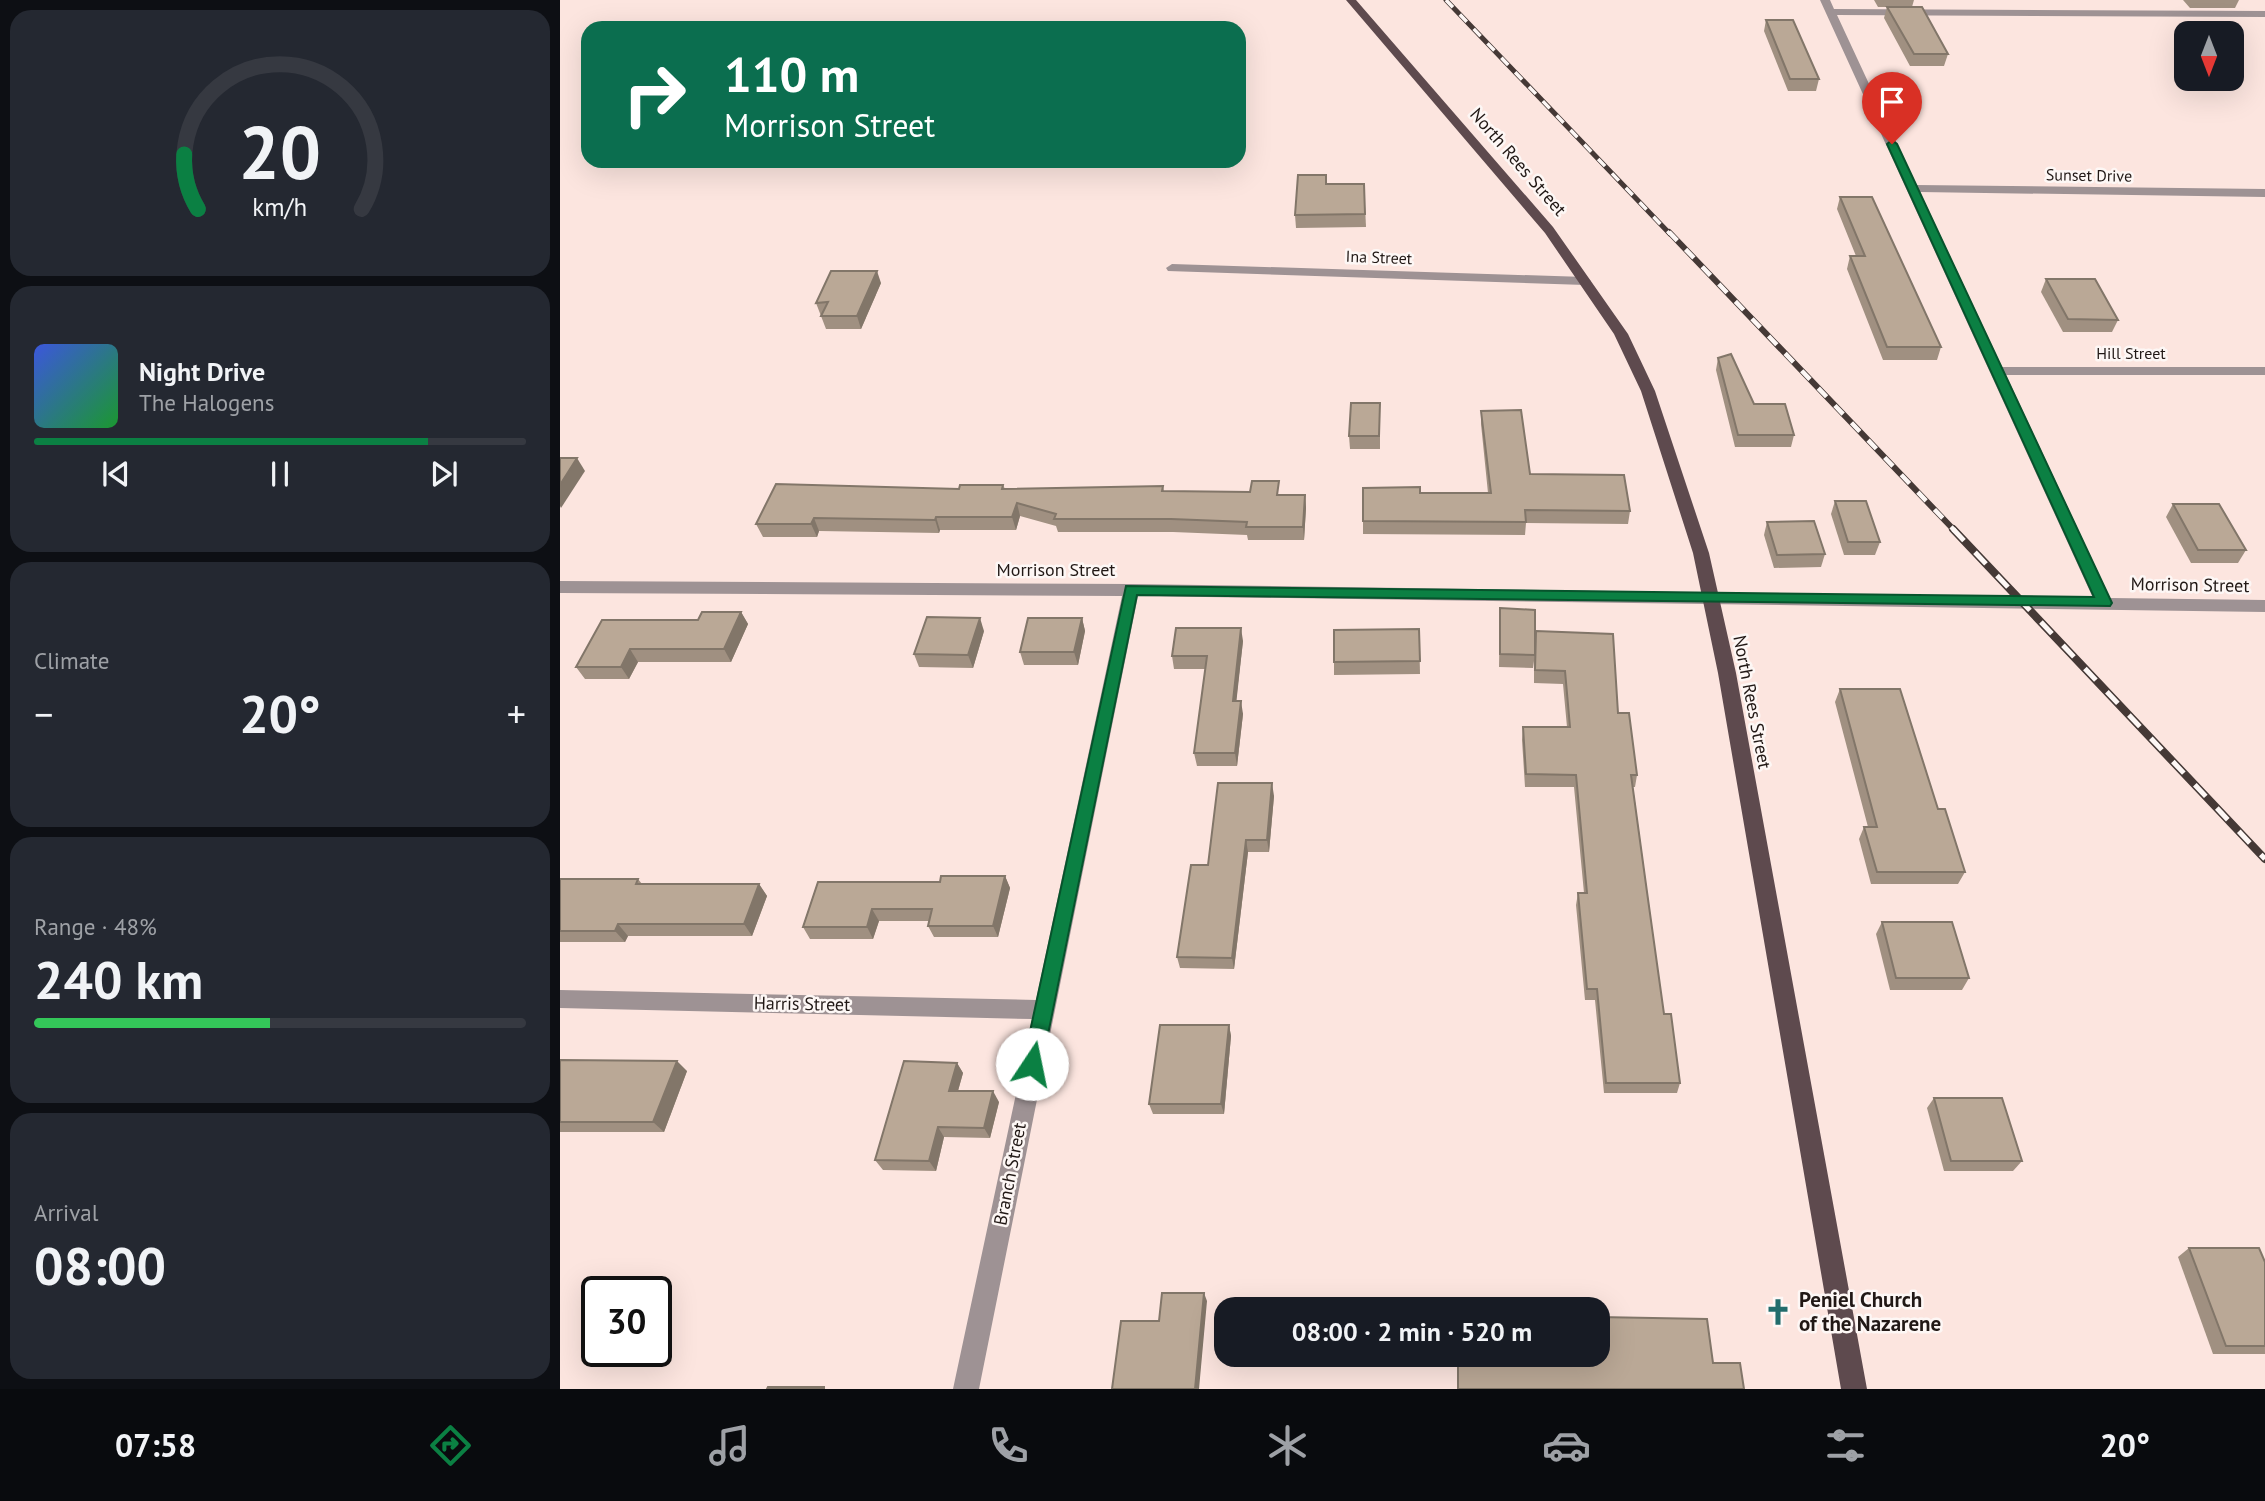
<!DOCTYPE html>
<html lang="en">
<head>
<meta charset="utf-8">
<style>
	:root { --surface:#171b24; --page:#242831; --text:#f1f3f6; --muted:#9ea1a6; --line:#363941; --accent:#0b8043 }
	body { margin:0; font-family:"PT Sans",sans-serif; background:var(--page); color:var(--text); height:100vh; display:flex; flex-direction:column; font-size:26px; white-space:nowrap }
	* { box-sizing:border-box; margin:0 }
	p { font-size:23px; color:var(--muted) }
	.icon { flex:none; width:38px; height:38px; fill:none; stroke:currentColor; stroke-width:2; stroke-linecap:round; stroke-linejoin:round }
	.map { position:relative; flex:1; overflow:hidden }
	.side { display:flex; flex-direction:column; gap:10px; padding:10px; background:#0d0f14; width:560px }
	.side>* { flex:none }
	.top-card { position:absolute; left:21px; top:21px; width:665px; height:147px; border-radius:21px; box-shadow:0 7px 28px #0002; background:#0b6e4f; color:#fff; overflow:hidden }
	.needle { width:46px; rotate:180deg }
	.controls { position:absolute; left:1614px; top:21px; display:grid; gap:14px }
	.controls a { display:grid; place-items:center; width:70px; height:70px; border-radius:14px; background:var(--surface); box-shadow:0 7px 28px #0002; font-size:35px }
	.speed { position:absolute; left:21px; top:1276px; display:flex; gap:14px; font-size:35px; font-weight:700; text-align:center }
	.speed>* { display:grid; place-content:center; width:91px; height:91px; border-radius:50%; background:var(--surface); box-shadow:0 7px 28px #0002; line-height:1 }
	.speed .limit { border:4px solid #111; border-radius:10px; background:#fff; color:#111 }
	.pin { position:absolute; display:grid; place-items:center; width:60px; height:60px; color:#fff; margin:-72px -30px; border-radius:50% 50% 50% 0; rotate:-45deg; box-shadow:0 0 7px #0007 }
	.pin .icon { rotate:45deg }
	.me { position:absolute; width:77px; margin:-38px; rotate:11deg; stroke-linejoin:round; filter:drop-shadow(0 0 5px #0008) }
	.turn { display:flex; align-items:center; gap:24px; height:147px; padding:0 28px; font-size:32px }
	.turn .icon { width:91px; height:91px; stroke-width:2.5 }
	.turn b { display:block; font-size:49px; line-height:60px }
	.big { font-size:52px; font-weight:600; line-height:1.1 }
	.side .tile { flex:1; display:flex; flex-direction:column; justify-content:center; gap:10px; min-width:0; padding:0 24px; border-radius:21px; background:var(--page) }
	.side .dial { align-items:center; gap:0 }
	.dial svg { height:182px; overflow:visible; fill:none; stroke:var(--line); stroke-width:7; stroke-linecap:round; text-anchor:middle }
	.dial text { fill:var(--text); stroke:none }
	.song { display:flex; align-items:center; gap:21px }
	.cover { width:84px; height:84px; border-radius:10px; background:linear-gradient(135deg,hsl(230 70% 55%),hsl(130 70% 35%)) }
	.played { height:7px; border-radius:4px; background:linear-gradient(90deg,var(--accent) 80%,var(--line) 80%) }
	.keys { display:flex; justify-content:space-around; direction:ltr }
	.heat { display:flex; justify-content:space-between; align-items:center; font-size:38px; direction:ltr }
	.charge { height:10px; border-radius:5px; background:linear-gradient(90deg,#34c759 48%,var(--line) 0) }
	.trip { position:absolute; left:654px; top:1297px; width:396px; height:70px; border-radius:21px; background:var(--surface); box-shadow:0 7px 28px #0002; font-weight:600; line-height:70px; text-align:center }
	.tab-bar { display:flex; height:112px; justify-content:space-around; align-items:center; background:#090b0e; color:var(--muted) }
	.tab-bar .icon { width:49px; height:49px }
	.tab-bar .selected { color:var(--accent) }
	.tab-bar b { font-size:32px; color:var(--text) }
	main { display:flex; flex:1; min-height:0 }
	.map>svg:first-child { display:block }
	.lines { fill:none; stroke-linecap:round; stroke-linejoin:round }
	.minor { fill:#9e9294; fill-rule:evenodd }
	.primary { fill:#5e4a4e; fill-rule:evenodd }
	.rail-far2-casing { stroke:#453936; stroke-width:5 }
	.rail-far1-casing { stroke:#453936; stroke-width:6 }
	.rail-casing { stroke:#453936; stroke-width:8 }
	.rail-far2 { stroke:#fdf7f5; stroke-width:3.5; stroke-dasharray:10; stroke-linecap:butt }
	.rail-far1 { stroke:#fdf7f5; stroke-width:4.5; stroke-dasharray:12; stroke-linecap:butt }
	.rail { stroke:#fdf7f5; stroke-width:5; stroke-dasharray:16; stroke-linecap:butt }
	.wall { fill:#a09081 }
	.shaded-wall { fill:#827669 }
	.building { fill:#baa896; stroke:#827669; stroke-width:2 }
	.route { fill:#0b8043; stroke:#07532c; stroke-width:2 }
	.labels { text-anchor:middle; stroke-width:5; stroke-linejoin:round; paint-order:stroke }
	.far-street-label { font-size:16px; fill:#211815; stroke:#fdf7f5 }
	.street-label { font-size:18px; fill:#211815; stroke:#fdf7f5 }
	.near-poi-label { font-size:21px; font-weight:bold; fill:#211815; stroke:#fdf7f5; text-anchor:start }
</style>
</head>
<body>
<main>
<section class="side">
<div class="tile dial"><svg viewBox="0 0 100 80">
<path d="M14 69A42 42 0 1 1 86 69"/>
<path d="M14 69A42 42 0 0 1 8 45" stroke="#0b8043"/>
<text x="50" y="56" font-size="32" font-weight="700">20</text>
<text x="50" y="72" font-size="11">km/h</text>
</svg></div>
<div class="tile">
<div class="song"><i class="cover"></i><div><b>Night Drive</b><p>The Halogens</p></div></div>
<div class="played"></div>
<div class="keys"><svg class="icon" aria-label="previous" viewBox="0 0 24 24"><path d="M18 5L8 12l10 7zM5 5v14"/></svg><svg class="icon" aria-label="pause" viewBox="0 0 24 24"><path d="M8 5v14M16 5v14"/></svg><svg class="icon" aria-label="next" viewBox="0 0 24 24"><path d="M6 5l10 7-10 7zM19 5v14"/></svg></div>
</div>
<div class="tile"><p>Climate</p>
<div class="heat"><a>−</a><b class="big">20°</b><a>+</a></div>
</div>
<div class="tile"><p>Range · 48%</p><b class="big">240 km</b><div class="charge"></div></div>
<div class="tile"><p>Arrival</p><b class="big">08:00</b></div>
</section>
<div class="map">
<svg width="1705" height="1389" viewBox="0 0 1705 1389">
	<rect width="100%" height="100%" fill="#fce5df"/>
	<g class="lines">
		<!-- minor -->
		<g class="minor">
			<path d="M1260,0H1270L1274,9L1705,11V17L1277,15L1356,185L1705,189V197L1360,192L1442,367H1705V375H1446L1550,598L1705,600V612L578,596L419,1389H393L472,1019L0,1008V990L476,1000L562,596L0,593V581L571,584L1533,598Z"/>
			<path d="M612,264L1025,277L1031,281L1025,285L608,271L606,268Z"/>
		</g>
		<!-- primary -->
		<path class="primary" d="M786,0H796L993,227L1068,334L1095,391L1149,553L1176,673L1307,1389H1281L1158,673L1133,553L1081,391L1054,334L985,233Z"/>
		<defs>
			<path id="rail-far2" d="M886,0L1110,234"/>
			<path id="rail-far1" d="M1109,232L1395,531"/>
			<path id="rail" d="M1393,529L1705,859"/>
		</defs>
		<!-- rail-far2 casing -->
		<use href="#rail-far2" class="rail-far2-casing"/>
		<!-- rail-far1 casing -->
		<use href="#rail-far1" class="rail-far1-casing"/>
		<!-- rail casing -->
		<use href="#rail" class="rail-casing"/>
		<!-- rail-far2 -->
		<use href="#rail-far2" class="rail-far2"/>
		<!-- rail-far1 -->
		<use href="#rail-far1" class="rail-far1"/>
		<!-- rail -->
		<use href="#rail" class="rail"/>
	</g>
	<!-- wall -->
	<g class="wall">
		<path d="M1314,0H1354L1352,7L1388,54L1384,66H1350L1324,18L1327,7H1318Z"/>
		<path d="M1623,0H1679L1675,8H1630Z"/>
		<path d="M1206,20L1259,79L1256,91H1228L1204,31Z"/>
		<path d="M767,184H804L806,227L736,228L735,215Z"/>
		<path d="M1280,197L1381,347L1377,360H1323L1287,269L1290,256H1296L1277,209Z"/>
		<path d="M1486,279L1558,320L1552,332H1503L1481,292Z"/>
		<path d="M321,283L301,329H266L256,303Z"/>
		<path d="M1158,358L1194,404L1234,435L1231,447H1175L1156,370Z"/>
		<path d="M921,411L970,474L1070,511L1068,524L966,523L965,535L803,534V521L860,493H928L921,424Z"/>
		<path d="M820,415V449H790L789,436Z"/>
		<path d="M443,485L445,489L603,486L604,491L745,495L746,508L744,540H688L687,535L613,532H498L496,526L460,516L456,530H380L379,533L259,531L257,537H203L196,524L399,489Z"/>
		<path d="M1275,501L1320,542L1315,555H1284L1271,514Z"/>
		<path d="M1613,504L1686,550L1678,563H1631L1606,517Z"/>
		<path d="M1207,522L1265,554L1261,567L1214,568L1204,535Z"/>
		<path d="M940,608L975,641L1058,713L1077,775L1075,787H1073L1104,1014L1120,1083L1117,1093H1044L1035,1000H1025L1016,905L1018,893H1024L1014,787H965L962,740L963,727H1007L1003,684L974,683V661L973,668L939,667Z"/>
		<path d="M181,612L188,624L171,662H78L69,679H25L16,667L138,620Z"/>
		<path d="M522,618L525,631L518,665H464L460,652Z"/>
		<path d="M859,629L860,674L774,675V662Z"/>
		<path d="M424,631L413,668L359,667L354,654Z"/>
		<path d="M683,641L676,701L683,714L677,766H637L634,753L646,669H614L612,656Z"/>
		<path d="M1280,689L1378,809L1405,872L1398,884H1311L1299,839L1304,827H1308L1275,702Z"/>
		<path d="M714,796L709,852H688L674,969L620,968L617,957L648,865Z"/>
		<path d="M445,876L450,888L438,937H374L368,926L369,921H319L313,939H250L243,927L380,882Z"/>
		<path d="M0,879H78L82,884H199L207,896L192,936H68L65,942H0Z"/>
		<path d="M1322,922L1409,978L1402,990H1330L1316,934Z"/>
		<path d="M669,1025L671,1036L664,1114H593L589,1104Z"/>
		<path d="M0,1060L127,1071L104,1132H0Z"/>
		<path d="M397,1063L403,1073L398,1091L439,1102L430,1138L384,1137L376,1171L323,1170L315,1160Z"/>
		<path d="M1374,1098L1462,1161L1453,1171H1384L1367,1108Z"/>
		<path d="M1629,1248L1705,1262V1354H1653L1618,1257Z"/>
		<path d="M897,1354H1038L1153,1363L1184,1389H897Z"/>
	</g>
	<!-- shaded-wall -->
	<g class="shaded-wall">
		<path d="M317,271L321,283L301,329L297,316Z"/>
		<path d="M17,458L25,471L1,508L0,506V485Z"/>
		<path d="M745,495L746,508L744,540L743,527Z"/>
		<path d="M457,503L460,516L456,530L452,517Z"/>
		<path d="M376,517L380,530L379,533L375,520Z"/>
		<path d="M254,518L259,531L257,537L251,524Z"/>
		<path d="M181,612L188,624L171,662L164,649Z"/>
		<path d="M420,618L424,631L413,668L408,655Z"/>
		<path d="M522,618L525,631L518,665L514,652Z"/>
		<path d="M681,628L683,641L675,714L673,701Z"/>
		<path d="M70,649L78,662L69,679L61,667Z"/>
		<path d="M681,701L683,714L677,766L675,753Z"/>
		<path d="M712,783L714,796L709,852L707,840Z"/>
		<path d="M686,840L688,852L674,969L672,958Z"/>
		<path d="M445,876L450,888L438,937L433,926Z"/>
		<path d="M199,884L207,896L192,936L184,924Z"/>
		<path d="M312,909L319,921L313,939L307,927Z"/>
		<path d="M58,924L68,936L65,942L55,931Z"/>
		<path d="M669,1025L671,1036L664,1114L661,1104Z"/>
		<path d="M117,1061L127,1071L104,1132L93,1122Z"/>
		<path d="M397,1063L403,1073L395,1101L389,1091Z"/>
		<path d="M433,1091L439,1102L430,1138L424,1128Z"/>
		<path d="M378,1127L384,1137L376,1171L369,1161Z"/>
		<path d="M644,1293L647,1301L639,1389H635Z"/>
	</g>
	<!-- building -->
	<g class="building">
		<path d="M1327,7H1362L1388,54H1354Z"/>
		<path d="M1206,20H1233L1259,79H1230Z"/>
		<path d="M738,175H766V184H804L805,214L735,215Z"/>
		<path d="M1280,197H1312L1381,347H1327L1290,256H1305Z"/>
		<path d="M271,271H317L297,316H261L268,302L256,303Z"/>
		<path d="M1486,279H1535L1558,320L1508,319Z"/>
		<path d="M1171,354L1194,404H1225L1234,435H1178L1158,358Z"/>
		<path d="M791,403H820L819,436H789Z"/>
		<path d="M961,410L970,474L1064,475L1070,511L965,510L966,522L803,521V488L860,487V493H931L921,411Z"/>
		<path d="M0,458H17L0,485Z"/>
		<path d="M692,481H719L717,495H745L743,527H686L687,522L611,519H494L496,514L457,503L452,517H376L375,520L254,518L251,524H196L216,484L399,489L400,485H443L442,489L603,486L602,491L690,492Z"/>
		<path d="M1275,501H1306L1320,542H1288Z"/>
		<path d="M1613,504H1659L1686,550H1638Z"/>
		<path d="M1254,521L1265,554L1217,555L1207,522Z"/>
		<path d="M940,608L975,610V655L940,654Z"/>
		<path d="M142,612H181L164,649H70L61,667H16L42,620H138Z"/>
		<path d="M367,617L420,618L408,655L354,654Z"/>
		<path d="M468,618H522L514,652H460Z"/>
		<path d="M616,628H681L673,701H681L675,753H634L647,656H612Z"/>
		<path d="M859,629L860,661L774,662V630Z"/>
		<path d="M976,631L1053,634L1058,713H1069L1077,775H1071L1087,892L1104,1014H1111L1120,1083H1046L1037,989H1027L1018,893H1027L1016,775L966,774L963,727H1010L1005,671L975,670Z"/>
		<path d="M1280,689H1340L1378,809H1385L1405,872H1317L1304,827H1317Z"/>
		<path d="M658,783H712L707,840H686L672,958L617,957L631,865H648Z"/>
		<path d="M381,876H445L433,926H368L372,909H312L307,927H243L258,882H380Z"/>
		<path d="M0,879H78L76,884H199L184,924H58L55,931H0Z"/>
		<path d="M1322,922H1392L1409,978H1336Z"/>
		<path d="M600,1025H669L661,1104H589Z"/>
		<path d="M0,1060L117,1061L93,1122H0Z"/>
		<path d="M344,1061L397,1063L389,1091H433L424,1128L378,1127L369,1161L315,1160Z"/>
		<path d="M1374,1098H1442L1462,1161H1391Z"/>
		<path d="M1629,1248H1699L1705,1262V1346H1666Z"/>
		<path d="M602,1293H644L635,1389H552L561,1321H599Z"/>
		<path d="M1038,1317L1147,1319L1153,1363H1180L1184,1389H898V1354H1038Z"/>
		<path d="M208,1387H264V1389H207Z"/>
	</g>
	<!-- route -->
	<path class="route" d="M1332,140L1337,144L1552,603L1550,606L577,595L482,1064L479,1071L472,1073L466,1071L463,1064L566,586L1534,597L1327,144Z"/>
	<!-- icons -->
	<defs>
		<symbol id="church-bare" viewBox="-9 -9 18 18"><path d="M-1.2-6h2.4v3.5h3.3v2.4h-3.3V6h-2.4V-.1h-3.3v-2.4h3.3Z" fill="#216c6c" stroke="#fdf7f5" stroke-width="2.5" paint-order="stroke"/></symbol>
	</defs>
	<g fill-rule="evenodd">
		<use href="#church-bare" x="1199" y="1293" width="38" height="38"/>
	</g>
	<g class="labels">
		<!-- far-street labels -->
		<g class="far-street-label">
			<text transform="translate(1529 175) rotate(1)" y="6">Sunset Drive</text>
			<text transform="translate(819 257) rotate(2)" y="6">Ina Street</text>
			<text x="1571" y="359">Hill Street</text>
		</g>
		<!-- street labels -->
		<g class="street-label">
			<text transform="translate(958 162) rotate(49)" y="6">North Rees Street</text>
			<text x="496" y="576">Morrison Street</text>
			<text transform="translate(1630 585) rotate(1)" y="6">Morrison Street</text>
			<text transform="translate(1192 702) rotate(79)" y="6">North Rees Street</text>
			<text transform="translate(242 1004) rotate(1)" y="6">Harris Street</text>
			<text transform="translate(450 1174) rotate(-79)" y="6">Branch Street</text>
		</g>
		<!-- near-poi labels -->
		<g class="near-poi-label">
			<text x="1239" y="1307">Peniel Church<tspan x="1239" dy="24">of the Nazarene</tspan></text>
		</g>
	</g>
</svg>
<div class="controls">
<a><svg class="needle" viewBox="-14 -14 28 28"><path d="M0-13l5 13h-10z" fill="#e53935"/><path d="M0 13l5-13h-10z" fill="#9ea1a6"/></svg></a>
</div>
<div class="speed"><div class="limit">30</div></div>
<div class="pin" style="left:1332px;top:144px;background:#d93025"><svg class="icon" aria-label="arrive" viewBox="0 0 24 24"><path d="M6 21V4h12l-3 4 3 4H6"/></svg></div>
<svg class="me" style="left:472px;top:1064px" viewBox="-20 -20 40 40"><circle r="19" fill="#fff"/><path d="M0-13L10 11 0 6-10 11z" fill="#0b8043"/></svg>
<div class="trip">08:00 · 2 min · 520 m</div>
<div class="top-card">
<div class="turn"><svg class="icon" aria-label="right" viewBox="0 0 24 24"><path d="M7 20v-9h11M14 6l5 5-5 5"/></svg><div><b>110 m</b>Morrison Street</div></div>
</div>
</div>
</main>
<nav class="tab-bar">
<b>07:58</b>
<svg class="icon selected" aria-label="directions" viewBox="0 0 24 24"><path d="M12 3l9 9-9 9-9-9zM9 14v-3h6M13 9l2 2-2 2"/></svg>
<svg class="icon" aria-label="music" viewBox="0 0 24 24"><path d="M9 18V5l10-2v13"/><circle cx="6" cy="18" r="3"/><circle cx="16" cy="16" r="3"/></svg>
<svg class="icon" aria-label="phone" viewBox="0 0 24 24"><path d="M5 4h4l2 5-3 2q2 4 5 5l2-3 5 2v4C11 20 4 13 5 4z"/></svg>
<svg class="icon" aria-label="climate" viewBox="0 0 24 24"><path d="M12 3v18M4 7l16 10M4 17L20 7"/></svg>
<svg class="icon" aria-label="car" viewBox="0 0 24 24"><path d="M5 17H2v-5l4-1 3-4h7l3 4 3 1v5h-3M9 17h6M6 11h13"/><circle cx="7" cy="17" r="2"/><circle cx="17" cy="17" r="2"/></svg>
<svg class="icon" aria-label="filters" viewBox="0 0 24 24"><path d="M4 7h16M4 17h16"/><circle cx="9" cy="7" r="2"/><circle cx="15" cy="17" r="2"/></svg>
<b>20°</b>
</nav>
</body>
</html>
